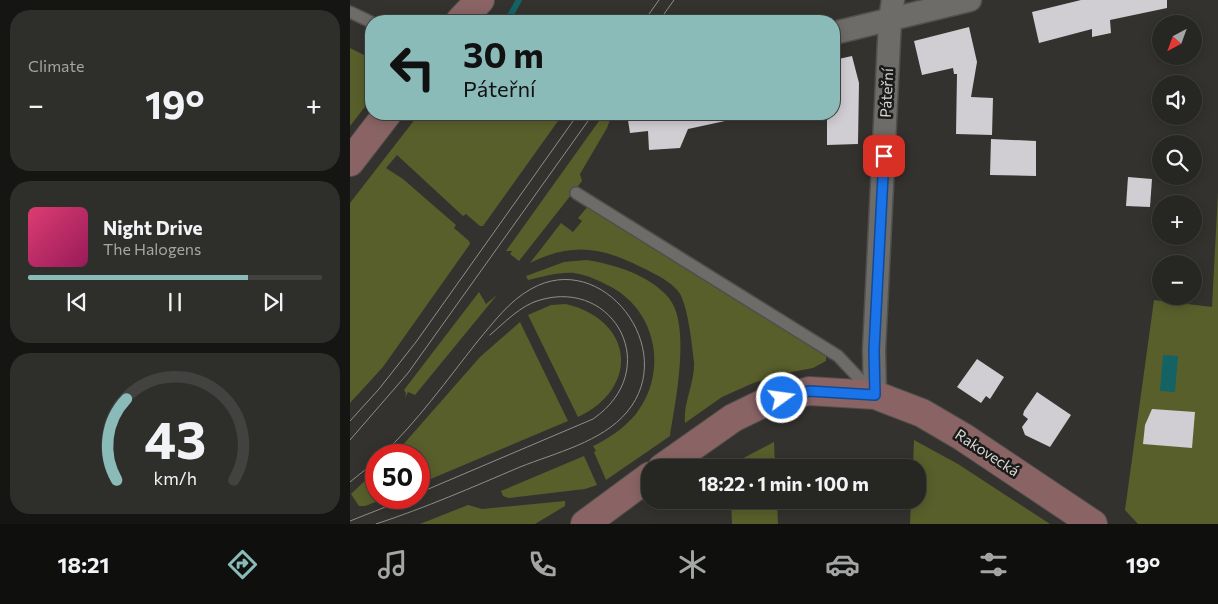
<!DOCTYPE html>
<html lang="en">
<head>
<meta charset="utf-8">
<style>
	:root { --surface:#262622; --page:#2e2e2a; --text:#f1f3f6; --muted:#a4a5a5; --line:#424340; --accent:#8bbbb9 }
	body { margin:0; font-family:Commissioner,sans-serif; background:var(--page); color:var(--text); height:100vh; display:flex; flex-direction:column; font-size:19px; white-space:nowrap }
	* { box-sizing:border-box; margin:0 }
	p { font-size:16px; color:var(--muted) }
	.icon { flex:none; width:28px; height:28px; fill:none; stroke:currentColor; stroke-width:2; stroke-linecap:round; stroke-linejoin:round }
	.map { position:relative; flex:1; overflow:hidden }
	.side { display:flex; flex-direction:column; gap:10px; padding:10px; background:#151513; width:350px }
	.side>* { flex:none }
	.top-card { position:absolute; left:15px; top:15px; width:475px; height:105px; border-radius:20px; box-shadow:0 2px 12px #0003,0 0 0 1px var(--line); background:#8bbbb9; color:#111; overflow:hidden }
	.needle { width:32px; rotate:221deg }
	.fabs { position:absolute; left:802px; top:15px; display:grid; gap:10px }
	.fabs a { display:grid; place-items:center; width:50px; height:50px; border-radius:50%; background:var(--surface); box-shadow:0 2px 12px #0003,0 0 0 1px var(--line); font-size:25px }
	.speed { position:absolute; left:15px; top:444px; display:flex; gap:10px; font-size:25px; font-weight:700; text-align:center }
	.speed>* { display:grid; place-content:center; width:65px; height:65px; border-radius:50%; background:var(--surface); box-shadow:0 2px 12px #0003,0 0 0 1px var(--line); line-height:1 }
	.speed .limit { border:8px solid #d22; background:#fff; color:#111 }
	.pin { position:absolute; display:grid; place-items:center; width:42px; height:42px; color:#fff; margin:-21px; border-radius:10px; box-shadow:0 2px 8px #0006 }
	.me { position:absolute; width:55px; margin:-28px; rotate:76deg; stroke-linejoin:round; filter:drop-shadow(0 0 4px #0008) }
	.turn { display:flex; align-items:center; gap:18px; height:105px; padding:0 15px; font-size:22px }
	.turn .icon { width:65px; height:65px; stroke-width:2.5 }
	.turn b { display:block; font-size:35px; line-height:42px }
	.big { font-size:38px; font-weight:700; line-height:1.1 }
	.side .tile { flex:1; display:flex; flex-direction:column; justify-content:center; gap:8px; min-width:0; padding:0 18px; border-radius:20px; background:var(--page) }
	.side .dial { align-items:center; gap:0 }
	.dial svg { height:130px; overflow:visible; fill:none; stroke:var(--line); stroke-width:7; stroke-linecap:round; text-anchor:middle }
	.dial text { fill:var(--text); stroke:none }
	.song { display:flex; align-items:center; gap:15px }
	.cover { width:60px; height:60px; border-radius:8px; background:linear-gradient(135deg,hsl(340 70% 55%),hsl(330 70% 35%)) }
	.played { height:5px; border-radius:2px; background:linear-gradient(90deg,var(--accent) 75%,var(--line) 75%) }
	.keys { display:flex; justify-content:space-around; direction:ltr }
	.heat { display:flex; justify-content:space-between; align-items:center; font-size:28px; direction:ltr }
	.trip { position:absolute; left:291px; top:459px; width:285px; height:50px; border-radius:20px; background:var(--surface); box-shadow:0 2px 12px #0003,0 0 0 1px var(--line); font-weight:700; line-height:50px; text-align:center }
	.dock { display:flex; height:80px; justify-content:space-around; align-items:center; background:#0f0f0e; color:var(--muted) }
	.dock .icon { width:35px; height:35px }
	.dock .on { color:var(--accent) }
	.dock b { font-size:22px; color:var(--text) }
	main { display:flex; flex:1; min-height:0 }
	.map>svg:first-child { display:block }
	.green { fill:#595f2b }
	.water { fill:#146264 }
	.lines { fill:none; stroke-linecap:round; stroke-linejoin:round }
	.stream { stroke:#146264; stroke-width:6 }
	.building { fill:#d0ced2 }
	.service-casing { stroke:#504f4b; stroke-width:14 }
	.minor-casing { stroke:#504f4b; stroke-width:25 }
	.secondary-casing { stroke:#504f4b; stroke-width:30 }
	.service { stroke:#6d6c68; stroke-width:11 }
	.minor { stroke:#6d6c68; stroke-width:22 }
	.secondary { stroke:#8a6464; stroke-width:28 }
	.tram { stroke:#8f8e8b; stroke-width:1 }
	.route-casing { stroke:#114b97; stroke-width:12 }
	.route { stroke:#1a73e8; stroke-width:9 }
	.labels { text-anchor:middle; stroke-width:5; stroke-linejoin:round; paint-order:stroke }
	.street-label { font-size:15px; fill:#d7d6d4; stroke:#1a1a18 }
</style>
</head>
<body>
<main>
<section class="side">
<div class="tile"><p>Climate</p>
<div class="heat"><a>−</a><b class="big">19°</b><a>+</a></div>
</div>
<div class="tile">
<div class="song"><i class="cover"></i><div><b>Night Drive</b><p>The Halogens</p></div></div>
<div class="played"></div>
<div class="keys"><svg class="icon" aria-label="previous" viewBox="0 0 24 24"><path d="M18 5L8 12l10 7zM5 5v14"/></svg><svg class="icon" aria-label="pause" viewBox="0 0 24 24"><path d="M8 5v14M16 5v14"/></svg><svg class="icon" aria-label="next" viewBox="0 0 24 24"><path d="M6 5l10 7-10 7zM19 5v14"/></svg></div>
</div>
<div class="tile dial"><svg viewBox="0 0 100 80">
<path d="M14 69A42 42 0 1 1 86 69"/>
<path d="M14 69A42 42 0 0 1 20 19" stroke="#8bbbb9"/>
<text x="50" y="56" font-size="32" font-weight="700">43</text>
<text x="50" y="72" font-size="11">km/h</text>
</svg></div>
</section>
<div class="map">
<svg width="868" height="524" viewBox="0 0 868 524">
	<rect width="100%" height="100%" fill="#33322e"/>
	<!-- green -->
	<g class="green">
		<path d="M0,48L18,57L21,52V99L0,126Z"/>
		<path d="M69,114H213L133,226H130L116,214L113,216L47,155L36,168L53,179L106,225L104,228L119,241L120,244L33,367L0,403V203Z"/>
		<path d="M254,114H262L257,128L230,174L232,181L169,261L160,254L162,251H156Z"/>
		<path d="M868,192V524H788L775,510L804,300L862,307Z"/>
		<path d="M239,205L466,349L476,356V361L463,368L430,374L401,384L372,397L335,423C333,403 345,382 344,362C342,346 338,303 328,291C320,281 305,274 293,268C252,247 223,242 180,263L211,223L223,232L232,221L228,218Z"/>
		<path d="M236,260C264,264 299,275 318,297C342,324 325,403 320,436L256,480L244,452L246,451L243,446C260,438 274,428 286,414C318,373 307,313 263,288C250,281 238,275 224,273C208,272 193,277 178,280L176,276L214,262Z"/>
		<path d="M129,292L136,304L147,295L65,395L58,392L55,398L56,393L54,390Z"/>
		<path d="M216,304C283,320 291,387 228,417L178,315L201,305Z"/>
		<path d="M170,322L218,421L69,484V455H44L130,357Z"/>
		<path d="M564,440L608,464L700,524H560L561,500H568V468L563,467Z"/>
		<path d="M424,442L425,467H380V465Z"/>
		<path d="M234,456L247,485L235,489L159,498L153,496L151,491Z"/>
		<path d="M26,470V498H36L15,506H9L1,494Z"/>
		<path d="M381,500H427L428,524H382Z"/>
		<path d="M215,501V506L185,524H70L118,505L132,509Z"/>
	</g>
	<!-- water -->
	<path class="water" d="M813,355L828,356L825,392L810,391Z"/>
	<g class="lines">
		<!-- stream -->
		<path class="stream" d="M157,21L169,0"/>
	</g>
	<!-- building -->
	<g class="building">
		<path d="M731,0H817V8L760,20L761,33L742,37V29L689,43L682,12Z"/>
		<path d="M619,27L627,62L621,97L643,98L642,135L606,134L607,74H604L603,68L572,75L564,41Z"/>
		<path d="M502,56L509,83L508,144L477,145V114H484V60Z"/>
		<path d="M277,114H375V121L338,129L330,148L299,150L298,131L280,133Z"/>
		<path d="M641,139L686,141V176L640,175Z"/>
		<path d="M778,177L802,179L800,207L776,206Z"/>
		<path d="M627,359L654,377L640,399L636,396L631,403L607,387Z"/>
		<path d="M687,392L721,415L700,447L675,435L672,427L678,419L673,415L674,411Z"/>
		<path d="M802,409L845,412L842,448L793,444L795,425Z"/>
	</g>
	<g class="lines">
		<defs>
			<g id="service">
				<path d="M0,12L21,22"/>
				<path d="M226,193L488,356L522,392"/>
			</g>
			<g id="minor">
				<path d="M484,33L620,0"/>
				<path d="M525,395L524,350L540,20L543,0"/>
			</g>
			<g id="secondary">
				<path d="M110,21L130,0"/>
				<path d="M0,162L37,114"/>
				<path d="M312,468L383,418L418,401L459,391L525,395L572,413L613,437L743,524"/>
				<path d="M235,524L300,476"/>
			</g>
		</defs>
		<!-- service casing -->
		<use href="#service" class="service-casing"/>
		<!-- minor casing -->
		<use href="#minor" class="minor-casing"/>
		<!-- secondary casing -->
		<use href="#secondary" class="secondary-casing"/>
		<!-- service -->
		<use href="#service" class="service"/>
		<!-- minor -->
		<use href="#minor" class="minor"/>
		<!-- secondary -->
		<use href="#secondary" class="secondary"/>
		<!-- tram -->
		<g class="tram">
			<path d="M294,21L309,0"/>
			<path d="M309,21L324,0"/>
			<path d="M0,421L29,389L66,342L228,114"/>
			<path d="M0,440L58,373L243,114"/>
			<path d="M0,482L26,461"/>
			<path d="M69,493L243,419C314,370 265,278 190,300C171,305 154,323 140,335"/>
			<path d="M0,521L58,498"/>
			<path d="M26,524C75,508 123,487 170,467C205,453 252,442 277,412C330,349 252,248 181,289C159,301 143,323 127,342C97,380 67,422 32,455"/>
		</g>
	</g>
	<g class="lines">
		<defs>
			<path id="route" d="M432,398L459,391L525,395L524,350L534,156"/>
		</defs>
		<!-- route casing -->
		<use href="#route" class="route-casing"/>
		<!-- route -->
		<use href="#route" class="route"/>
	</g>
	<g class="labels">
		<!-- street labels -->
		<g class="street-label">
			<text transform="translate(537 93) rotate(-87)" y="5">Páteřní</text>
			<text transform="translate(637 453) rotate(33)" y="5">Rakovecká</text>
		</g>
	</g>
</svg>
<div class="fabs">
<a><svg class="needle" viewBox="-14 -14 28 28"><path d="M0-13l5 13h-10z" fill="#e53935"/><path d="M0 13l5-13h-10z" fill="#a4a5a5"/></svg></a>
<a><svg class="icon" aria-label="sound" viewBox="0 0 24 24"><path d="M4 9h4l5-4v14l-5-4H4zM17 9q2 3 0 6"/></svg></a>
<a><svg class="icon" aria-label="search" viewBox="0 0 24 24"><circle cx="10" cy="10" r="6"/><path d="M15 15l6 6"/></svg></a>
<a>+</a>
<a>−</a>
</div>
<div class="speed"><div class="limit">50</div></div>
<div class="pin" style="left:534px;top:156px;background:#d93025"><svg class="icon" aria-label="arrive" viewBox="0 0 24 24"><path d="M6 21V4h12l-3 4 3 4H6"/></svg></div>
<svg class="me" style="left:432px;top:398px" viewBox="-20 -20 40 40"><circle r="17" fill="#1a73e8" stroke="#fff" stroke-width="3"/><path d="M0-11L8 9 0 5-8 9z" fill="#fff"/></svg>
<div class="trip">18:22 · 1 min · 100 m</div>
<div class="top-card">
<div class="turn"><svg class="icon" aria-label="left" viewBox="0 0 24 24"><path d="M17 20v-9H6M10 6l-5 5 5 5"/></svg><div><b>30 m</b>Páteřní</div></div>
</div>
</div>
</main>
<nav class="dock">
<b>18:21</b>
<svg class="icon on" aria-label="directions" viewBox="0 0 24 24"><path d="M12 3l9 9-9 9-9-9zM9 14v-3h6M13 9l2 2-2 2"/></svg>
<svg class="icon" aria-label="music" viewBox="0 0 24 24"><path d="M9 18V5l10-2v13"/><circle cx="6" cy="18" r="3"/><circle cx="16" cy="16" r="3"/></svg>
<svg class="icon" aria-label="phone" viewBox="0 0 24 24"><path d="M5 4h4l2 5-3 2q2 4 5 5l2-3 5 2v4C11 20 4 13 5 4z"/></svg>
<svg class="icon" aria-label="climate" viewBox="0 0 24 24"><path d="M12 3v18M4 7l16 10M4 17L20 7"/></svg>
<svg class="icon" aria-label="car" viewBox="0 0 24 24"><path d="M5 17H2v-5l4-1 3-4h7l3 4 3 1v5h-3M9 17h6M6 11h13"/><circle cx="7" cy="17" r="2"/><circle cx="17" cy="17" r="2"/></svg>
<svg class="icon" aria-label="filters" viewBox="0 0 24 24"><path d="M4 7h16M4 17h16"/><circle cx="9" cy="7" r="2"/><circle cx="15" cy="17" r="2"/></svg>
<b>19°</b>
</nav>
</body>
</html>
